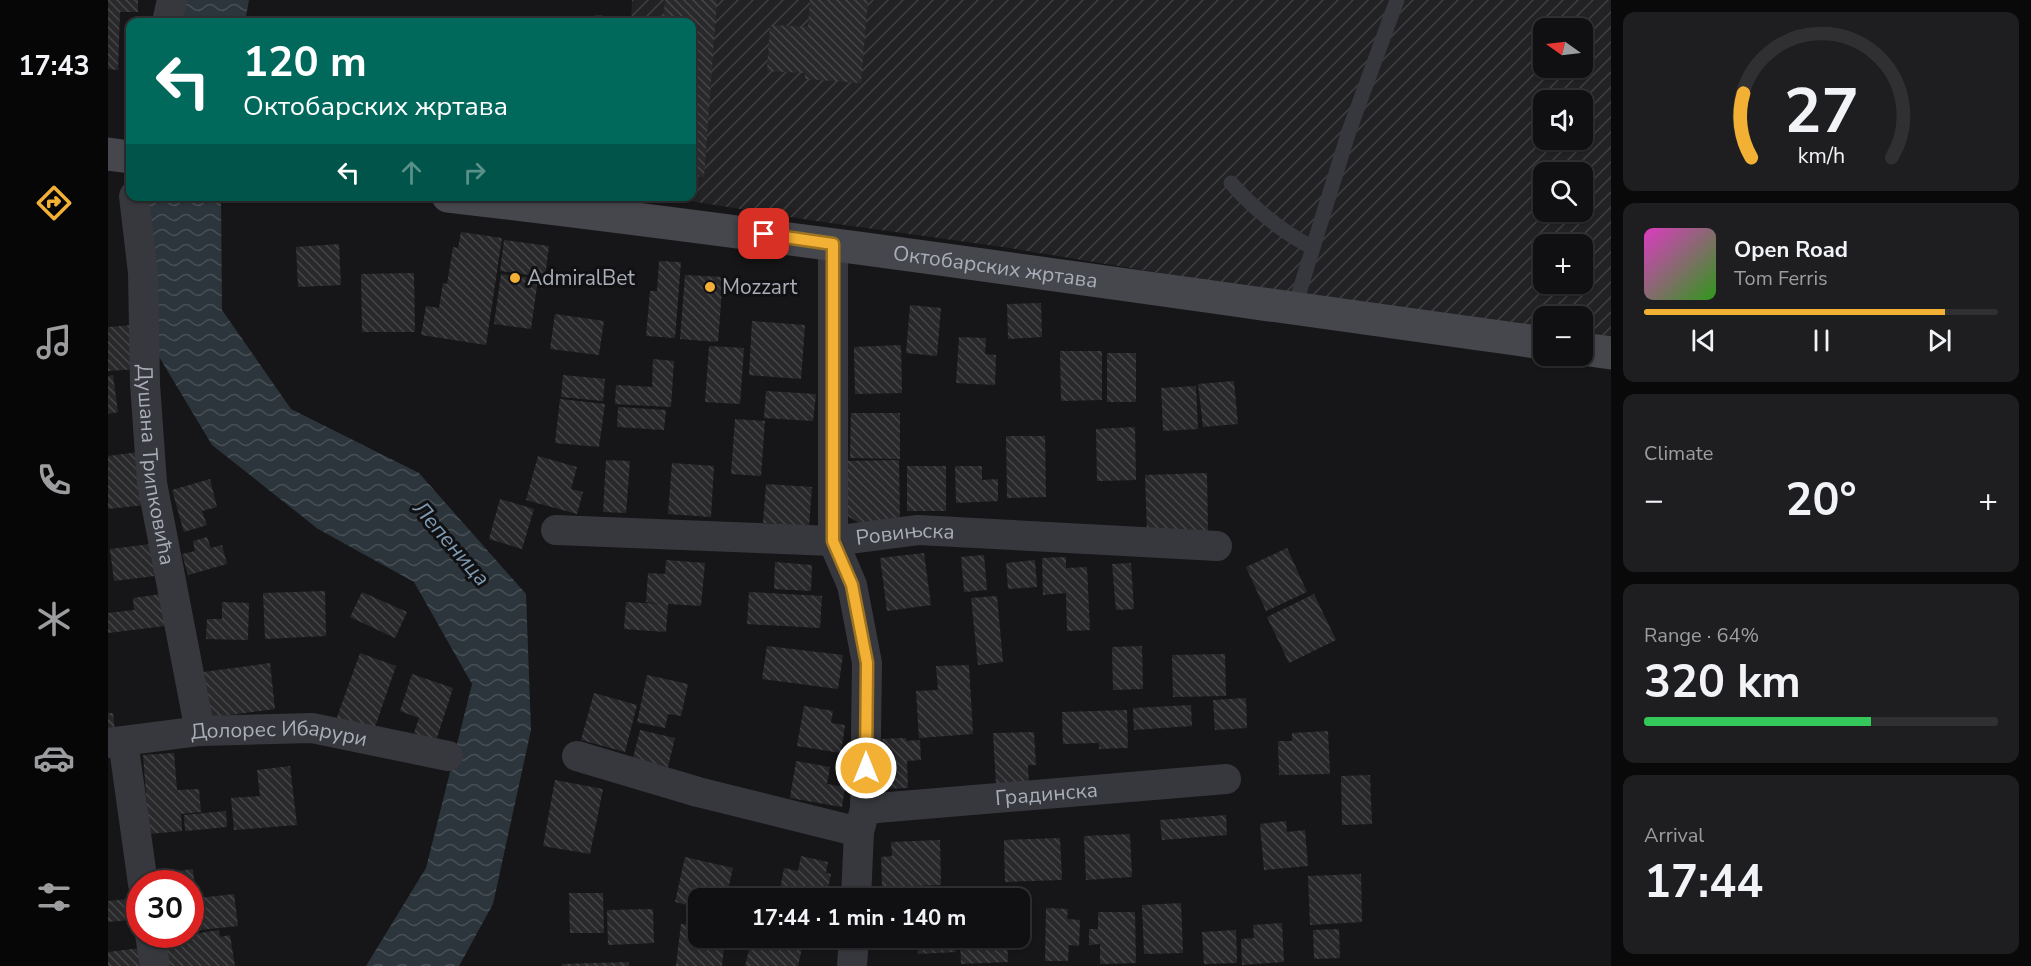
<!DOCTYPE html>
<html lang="en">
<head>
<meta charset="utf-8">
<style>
	:root { --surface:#101012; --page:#1e1e20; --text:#f1f3f6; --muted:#9c9d9f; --line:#303032; --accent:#f2b134 }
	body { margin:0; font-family:"Nunito Sans",sans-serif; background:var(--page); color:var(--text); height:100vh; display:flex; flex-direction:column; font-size:22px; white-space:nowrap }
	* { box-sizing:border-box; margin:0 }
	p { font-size:20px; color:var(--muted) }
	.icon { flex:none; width:33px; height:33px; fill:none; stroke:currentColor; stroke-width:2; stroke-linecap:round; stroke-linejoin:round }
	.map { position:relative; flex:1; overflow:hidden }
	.side { display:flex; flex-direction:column; gap:12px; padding:12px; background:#09090a; width:420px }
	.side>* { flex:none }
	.guide { position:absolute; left:18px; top:18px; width:570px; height:183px; border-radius:12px; box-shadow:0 2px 4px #0004,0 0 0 2px var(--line); background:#00695c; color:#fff; overflow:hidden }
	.needle { width:39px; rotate:284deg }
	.buttons { position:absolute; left:1425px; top:18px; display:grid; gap:12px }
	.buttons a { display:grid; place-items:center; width:60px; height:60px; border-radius:12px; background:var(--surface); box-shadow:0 2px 4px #0004,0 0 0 2px var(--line); font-size:30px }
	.speed { position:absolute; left:18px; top:870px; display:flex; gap:12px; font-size:30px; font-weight:700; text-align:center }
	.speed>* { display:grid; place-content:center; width:78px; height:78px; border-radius:50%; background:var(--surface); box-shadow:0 2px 4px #0004,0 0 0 2px var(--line); line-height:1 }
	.speed .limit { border:9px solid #d22; background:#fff; color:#111 }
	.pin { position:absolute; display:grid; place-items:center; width:51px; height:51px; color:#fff; margin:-26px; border-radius:12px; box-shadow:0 3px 9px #0006 }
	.me { position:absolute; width:66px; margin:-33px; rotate:0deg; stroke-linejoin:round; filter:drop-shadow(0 0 4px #0008) }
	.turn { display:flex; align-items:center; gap:21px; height:126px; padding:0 18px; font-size:27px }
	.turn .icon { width:78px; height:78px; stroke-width:2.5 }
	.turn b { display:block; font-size:42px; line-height:51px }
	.lanes { display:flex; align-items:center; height:57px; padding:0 18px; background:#0003; justify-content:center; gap:30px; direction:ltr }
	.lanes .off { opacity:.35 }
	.big { font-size:45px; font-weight:700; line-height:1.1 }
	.side .card { flex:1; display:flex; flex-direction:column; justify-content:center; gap:9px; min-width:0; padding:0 21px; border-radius:12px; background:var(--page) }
	.side .dial { align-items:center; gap:0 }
	.dial svg { height:156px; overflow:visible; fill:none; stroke:var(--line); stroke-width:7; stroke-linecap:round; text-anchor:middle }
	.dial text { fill:var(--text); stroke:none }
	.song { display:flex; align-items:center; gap:18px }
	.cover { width:72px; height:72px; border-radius:9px; background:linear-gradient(135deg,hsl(310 70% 55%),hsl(110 70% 35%)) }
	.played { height:6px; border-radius:3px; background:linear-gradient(90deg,var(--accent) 85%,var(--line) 85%) }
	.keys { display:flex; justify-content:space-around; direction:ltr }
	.heat { display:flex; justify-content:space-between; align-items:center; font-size:33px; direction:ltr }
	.charge { height:9px; border-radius:4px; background:linear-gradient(90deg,#34c759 64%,var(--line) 0) }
	.trip { position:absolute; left:580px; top:888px; width:342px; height:60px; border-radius:12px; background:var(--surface); box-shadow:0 2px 4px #0004,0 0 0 2px var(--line); font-weight:700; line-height:60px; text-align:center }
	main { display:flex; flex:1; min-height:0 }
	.menu { display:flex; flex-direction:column; width:108px; justify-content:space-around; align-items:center; background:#060607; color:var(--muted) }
	.menu .icon { width:42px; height:42px }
	.menu .active { color:var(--accent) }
	.menu b { font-size:27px; color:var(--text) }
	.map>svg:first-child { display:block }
	.industrial { fill:url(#industrial-furrows); fill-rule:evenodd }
	.water { fill:url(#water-waves) }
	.building { fill:url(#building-back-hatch) }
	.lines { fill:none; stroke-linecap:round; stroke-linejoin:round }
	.lane { stroke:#37383d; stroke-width:15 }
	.street { stroke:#37383d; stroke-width:30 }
	.secondary { stroke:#45474d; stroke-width:33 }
	.route-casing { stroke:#9d7322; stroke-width:15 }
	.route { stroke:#f2b134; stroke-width:10 }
	.poi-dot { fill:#f2b134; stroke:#111113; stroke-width:2 }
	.labels { text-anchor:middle; stroke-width:6; stroke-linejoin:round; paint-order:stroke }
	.street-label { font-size:21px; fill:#a8adb8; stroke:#111113 }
	.poi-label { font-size:21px; fill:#a8adb8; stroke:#111113; text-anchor:start }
	.water-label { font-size:22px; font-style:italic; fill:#7f9bb3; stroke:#111113 }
</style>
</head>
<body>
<main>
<nav class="menu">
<b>17:43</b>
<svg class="icon active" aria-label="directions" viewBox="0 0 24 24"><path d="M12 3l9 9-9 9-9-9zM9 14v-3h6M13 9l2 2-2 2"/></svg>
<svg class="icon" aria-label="music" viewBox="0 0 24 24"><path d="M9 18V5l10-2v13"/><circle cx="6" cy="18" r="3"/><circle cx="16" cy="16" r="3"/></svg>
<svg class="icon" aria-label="phone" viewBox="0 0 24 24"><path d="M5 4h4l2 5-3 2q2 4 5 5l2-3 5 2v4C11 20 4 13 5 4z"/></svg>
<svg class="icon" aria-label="climate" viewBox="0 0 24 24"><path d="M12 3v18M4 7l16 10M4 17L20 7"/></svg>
<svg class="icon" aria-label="car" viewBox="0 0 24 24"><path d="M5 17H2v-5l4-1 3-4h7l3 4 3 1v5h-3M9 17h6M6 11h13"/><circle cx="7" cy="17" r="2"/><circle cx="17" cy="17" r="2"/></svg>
<svg class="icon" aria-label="filters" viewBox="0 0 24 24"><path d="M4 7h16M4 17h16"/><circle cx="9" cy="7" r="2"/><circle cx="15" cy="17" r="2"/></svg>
</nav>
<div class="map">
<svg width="1503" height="966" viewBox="0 0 1503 966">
	<defs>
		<pattern id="industrial-furrows" width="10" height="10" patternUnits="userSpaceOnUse" patternTransform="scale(1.5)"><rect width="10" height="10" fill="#222225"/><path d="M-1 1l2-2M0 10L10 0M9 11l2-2" fill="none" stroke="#3f3f43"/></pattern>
		<pattern id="water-waves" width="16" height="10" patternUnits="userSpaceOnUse" patternTransform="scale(1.5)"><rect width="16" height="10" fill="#2c353c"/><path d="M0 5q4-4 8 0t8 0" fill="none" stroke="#485056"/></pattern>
		<pattern id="building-back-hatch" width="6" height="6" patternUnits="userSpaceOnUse" patternTransform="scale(1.5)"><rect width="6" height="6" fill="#29292c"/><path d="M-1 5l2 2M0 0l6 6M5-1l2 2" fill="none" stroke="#454548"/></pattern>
	</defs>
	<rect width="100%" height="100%" fill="#161618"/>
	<!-- industrial -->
	<path class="industrial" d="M524,0H1503V340L1475,336L1474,316H1436L1435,331L1168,292L895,247L708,221L557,197L584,196V22H523ZM1436,28H1474V68H1436ZM1436,100H1474V140H1436ZM1436,172H1474V212H1436ZM1436,244H1474V284H1436Z"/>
	<!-- water -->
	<g class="water">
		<path d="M66,0H141L137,22H63Z"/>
		<path d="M34,197H113L114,310L183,409L311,473L418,594L423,730L385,904L351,966H258L318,868L364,684L306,582L210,529L104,445L47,350Z"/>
	</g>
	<!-- building -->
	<g class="building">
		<path d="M0,0H30V12H12L10,70L0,69Z"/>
		<path d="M557,0H609L596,177L584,176V22H555Z"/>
		<path d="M702,0H760L753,83L697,79V73L659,71L662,25L700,27Z"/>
		<path d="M487,15L518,18L517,22H486Z"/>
		<path d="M353,232L394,238L378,345L313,335L318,306L331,308L335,283L339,284L345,247L350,248Z"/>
		<path d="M396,240L441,246L437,277L392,271Z"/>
		<path d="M231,244L233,285L190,287L188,247Z"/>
		<path d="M551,261L573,262L567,338L538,336L542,291H549Z"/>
		<path d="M306,273L307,332H254L253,274Z"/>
		<path d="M393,274L430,279L423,329L386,324Z"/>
		<path d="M577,275L615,277L610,342L572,339Z"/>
		<path d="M933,303L934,337L900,339L899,304Z"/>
		<path d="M802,305L833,308L829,356L798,353Z"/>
		<path d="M447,314L496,321L491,355L442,349Z"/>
		<path d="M644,321L697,325L693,379L641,375Z"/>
		<path d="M25,325L29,369L0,371V327Z"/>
		<path d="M851,337L878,338L877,354L888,355L887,385L848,383Z"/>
		<path d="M793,345L794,393L747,394L746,347Z"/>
		<path d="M601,346L636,348L632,404L597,402Z"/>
		<path d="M952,351H994V400L953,401Z"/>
		<rect x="999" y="353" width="29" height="49"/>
		<path d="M545,359L566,361L563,407L507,404L508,385L544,387Z"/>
		<path d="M5,375L10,412L0,414V376Z"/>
		<path d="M455,375L497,379L495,401L453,397Z"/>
		<path d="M1126,381L1130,424L1095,427L1090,384Z"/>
		<path d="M1088,386L1090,429L1055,431L1053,388Z"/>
		<path d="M658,391L708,394L705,421L656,418Z"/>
		<path d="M452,399L497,404L491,447L447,443Z"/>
		<path d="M510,407L558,410L556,430L509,427Z"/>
		<path d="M743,413H792V459L742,458Z"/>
		<path d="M627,419L657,421L653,476L623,474Z"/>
		<path d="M1027,427L1028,480L989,481L988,429Z"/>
		<path d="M898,436H937L938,497L899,498Z"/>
		<path d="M31,452L37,505L0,509V456Z"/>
		<path d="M430,456L469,467L463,489L475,492L469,514L418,500Z"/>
		<path d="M498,460L522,461L518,513L495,512Z"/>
		<path d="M791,460L792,523H751L741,517L737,508L736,461Z"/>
		<path d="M564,463L606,466L603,517L560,514Z"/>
		<rect x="799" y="466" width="39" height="45"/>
		<path d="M847,466H874V480L890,479V501L848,503Z"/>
		<path d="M1099,473L1100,531L1039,533L1037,475Z"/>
		<path d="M102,479L109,507L94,511L99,525L76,532L64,490Z"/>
		<path d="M658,484L704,487L701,526L655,523Z"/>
		<path d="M392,499L426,509L414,549L381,539Z"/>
		<path d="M99,537L103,548L114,545L119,564L80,575L74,554L87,551L85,541Z"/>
		<path d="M43,544L47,576L6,581L2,549Z"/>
		<path d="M1179,548L1199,592L1158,611L1138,567Z"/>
		<path d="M816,553L823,605L779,611L772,558Z"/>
		<path d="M876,555L879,590L856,592L853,557Z"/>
		<path d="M958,557V568L979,567L982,630L959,631L958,593L935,595L934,558Z"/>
		<path d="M558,560L597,563L593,606L560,604L558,632L516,629L518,602L555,604L538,602L540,573L557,574Z"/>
		<path d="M927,560L929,587L900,589L898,563Z"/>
		<path d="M667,562L704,565L703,591L666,589Z"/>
		<path d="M1023,563L1026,609L1008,610L1004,564Z"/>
		<path d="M217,591L218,636L157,639L155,593Z"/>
		<path d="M254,592L299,612L287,638L242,617Z"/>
		<path d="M641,592L714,596L712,628L639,624Z"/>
		<path d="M53,594L57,626L0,633V613L26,610L25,598Z"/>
		<path d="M1206,594L1228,640L1181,663L1159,617Z"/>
		<path d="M889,596L895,662L870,665L863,598Z"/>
		<path d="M114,602L141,603L140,640L98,639L99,619H114Z"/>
		<path d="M659,646L735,655L730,689L654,679Z"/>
		<path d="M1034,646L1035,689L1005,690L1004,647Z"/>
		<path d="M252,653L288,666L265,733L228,720Z"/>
		<path d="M1117,654L1118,696L1065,697L1064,655Z"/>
		<path d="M162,663L167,709L101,718L95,672Z"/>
		<path d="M861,665L865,734L811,738L808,691L830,690L828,666Z"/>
		<path d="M304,674L345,688L328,741L306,733L311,718L292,711Z"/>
		<path d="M539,675L580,684L573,716L560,714L557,728L529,722Z"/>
		<path d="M486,693L529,705L517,752L473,740Z"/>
		<path d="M1138,698L1139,728L1107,730L1105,700Z"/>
		<path d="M1083,705L1084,726L1026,730L1025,708Z"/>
		<path d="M696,706L725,711L723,723L737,725L733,753L689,746Z"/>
		<path d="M1019,710L1020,748L991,749V743L955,744L954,712Z"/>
		<path d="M0,713H5L7,731L0,732Z"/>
		<path d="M532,730L567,738L560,767L525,758Z"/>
		<path d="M1220,731L1222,774L1171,775L1170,741H1184V733Z"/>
		<path d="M926,732L928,765H920L921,783L888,784L885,733Z"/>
		<path d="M798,738V741L812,740L813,760L799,761L800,788L773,789L771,739Z"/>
		<path d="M66,753L69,790L91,789L93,812L73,814L74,831L41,834L35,755Z"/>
		<path d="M688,761L722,767L719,784L737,787L734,807L682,798Z"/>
		<path d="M182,766L189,825L126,830L123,798L152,796L149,770Z"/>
		<path d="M1262,775L1264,824L1234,825L1233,776Z"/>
		<path d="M447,780L495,789L482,854L435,846Z"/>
		<path d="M118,811L119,827L77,831L76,815Z"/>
		<path d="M1118,815L1119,835L1054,840L1052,820Z"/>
		<path d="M1178,821L1179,832L1197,830L1200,866L1156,870L1152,824Z"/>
		<path d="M1022,834L1024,877L978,880L976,836Z"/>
		<path d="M952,838L954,880L897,882L896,840Z"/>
		<path d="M832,840L833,885L774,887L773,857L784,856L783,842Z"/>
		<path d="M693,856L720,862L718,873L723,874L718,898L672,889L676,868L690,871Z"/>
		<path d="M577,857L625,868L618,898H591V908L567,902Z"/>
		<path d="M85,869L87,890H82V884H48L47,874Z"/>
		<path d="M1253,874L1254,922L1202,925L1200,876Z"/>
		<path d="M461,893H495L496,933H462Z"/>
		<path d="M126,894L130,926L82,931V899Z"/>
		<path d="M20,899L22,920L0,922V901Z"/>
		<path d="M1073,903L1075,953L1036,954L1034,905Z"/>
		<path d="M938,908L960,909L959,919L972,920L971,946L961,945L960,961H937Z"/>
		<path d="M545,909L546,943L500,945L499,910Z"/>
		<path d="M990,912H1027L1028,963L992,964V944L981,945V929H990Z"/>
		<path d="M1174,923L1176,962L1134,965L1133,939L1146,938L1145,925Z"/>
		<path d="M573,924L591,926V938H617L614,966H568Z"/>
		<path d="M1231,929L1232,958L1206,959L1205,930Z"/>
		<path d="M111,930L112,937L122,935L127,966H59L56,946L75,943L74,936Z"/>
		<path d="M1128,930L1129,963L1096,964L1094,932Z"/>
		<path d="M644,938L694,948L690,966H637Z"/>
		<path d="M809,938H847L848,952L810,954Z"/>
		<path d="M852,938H899L900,962L853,964Z"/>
		<path d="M32,948L34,966H0V952Z"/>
		<path d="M521,962V966H454V964Z"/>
	</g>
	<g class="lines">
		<!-- lane -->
		<g class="lane">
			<path d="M1123,183C1147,210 1173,231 1205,248"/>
			<path d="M1186,309L1241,131L1289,0"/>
		</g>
		<!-- street -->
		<g class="street">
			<path d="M59,22L64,0"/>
			<path id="s1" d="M26,196L35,273L37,384L44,483L92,731"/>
			<path d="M725,244V541L744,585L759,663L757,809L751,832L748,898"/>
			<path id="s2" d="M448,530L725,541L810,530L1109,546"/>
			<path d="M15,741L35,884"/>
			<path id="s3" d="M0,743L92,731L204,728L340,756"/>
			<path d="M469,756L590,792L751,832"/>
			<path id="s4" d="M757,809L1118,779"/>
			<path d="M42,934L47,966"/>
			<path d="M744,966L746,938"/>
		</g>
		<!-- secondary -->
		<g class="secondary">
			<path d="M0,154L22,157"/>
			<path id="s5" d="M340,196C706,239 1071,293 1436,343"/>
			<path d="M1474,349L1503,353"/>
		</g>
	</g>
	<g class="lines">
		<defs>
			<path id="route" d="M656,234L725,244V541L744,585L759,663L758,768"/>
		</defs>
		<!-- route casing -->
		<use href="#route" class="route-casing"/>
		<!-- route -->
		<use href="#route" class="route"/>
	</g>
	<!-- markers -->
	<g class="poi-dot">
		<circle cx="407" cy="278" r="6"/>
		<circle cx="602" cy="287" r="6"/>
	</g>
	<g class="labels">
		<!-- street labels -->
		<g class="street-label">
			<text dy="7" stroke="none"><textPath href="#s5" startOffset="552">Октобарских жртава</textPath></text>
			<text dy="7" stroke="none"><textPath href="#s1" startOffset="270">Душана Трипковића</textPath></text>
			<text dy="7" stroke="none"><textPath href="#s2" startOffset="350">Ровињска</textPath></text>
			<text dy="7" stroke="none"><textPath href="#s3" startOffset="172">Долорес Ибарури</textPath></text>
			<text dy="7" stroke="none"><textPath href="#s4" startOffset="182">Градинска</textPath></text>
		</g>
		<!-- poi labels -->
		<g class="poi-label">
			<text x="419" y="285">AdmiralBet</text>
			<text x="614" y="294">Mozzart</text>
		</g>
		<!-- water labels -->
		<g class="water-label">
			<text transform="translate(344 543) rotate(49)" y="8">Лепеница</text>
		</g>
	</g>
</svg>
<div class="buttons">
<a><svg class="needle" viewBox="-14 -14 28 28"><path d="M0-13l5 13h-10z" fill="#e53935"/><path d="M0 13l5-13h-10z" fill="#9c9d9f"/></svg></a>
<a><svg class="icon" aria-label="sound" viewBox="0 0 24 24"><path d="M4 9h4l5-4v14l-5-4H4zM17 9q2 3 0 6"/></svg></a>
<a><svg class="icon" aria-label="search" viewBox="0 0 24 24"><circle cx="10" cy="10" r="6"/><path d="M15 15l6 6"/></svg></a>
<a>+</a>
<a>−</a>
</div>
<div class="speed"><div class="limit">30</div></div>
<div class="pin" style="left:656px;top:234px;background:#d93025"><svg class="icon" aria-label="arrive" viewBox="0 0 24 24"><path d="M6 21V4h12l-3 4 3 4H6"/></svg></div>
<svg class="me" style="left:758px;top:768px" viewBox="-20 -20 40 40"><circle r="17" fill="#f2b134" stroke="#fff" stroke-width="3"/><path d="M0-11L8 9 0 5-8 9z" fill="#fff"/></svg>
<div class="trip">17:44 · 1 min · 140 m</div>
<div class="guide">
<div class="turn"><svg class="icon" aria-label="left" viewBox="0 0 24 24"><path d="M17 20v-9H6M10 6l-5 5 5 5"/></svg><div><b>120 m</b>Октобарских жртава</div></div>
<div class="lanes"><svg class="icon" aria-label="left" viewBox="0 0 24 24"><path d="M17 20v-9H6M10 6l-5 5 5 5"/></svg><svg class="icon off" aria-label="ahead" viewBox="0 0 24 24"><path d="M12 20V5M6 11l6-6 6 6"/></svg><svg class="icon off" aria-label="right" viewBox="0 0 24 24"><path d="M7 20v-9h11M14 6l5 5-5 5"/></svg></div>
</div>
</div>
<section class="side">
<div class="card dial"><svg viewBox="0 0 100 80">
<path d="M14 69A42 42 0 1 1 86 69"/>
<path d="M14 69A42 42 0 0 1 10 36" stroke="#f2b134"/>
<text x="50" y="56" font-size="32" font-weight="700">27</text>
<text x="50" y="72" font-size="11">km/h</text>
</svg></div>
<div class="card">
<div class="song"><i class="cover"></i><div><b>Open Road</b><p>Tom Ferris</p></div></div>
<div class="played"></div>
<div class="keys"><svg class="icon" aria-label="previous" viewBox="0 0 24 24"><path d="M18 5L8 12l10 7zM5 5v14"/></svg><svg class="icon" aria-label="pause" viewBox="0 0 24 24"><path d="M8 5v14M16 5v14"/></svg><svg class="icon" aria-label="next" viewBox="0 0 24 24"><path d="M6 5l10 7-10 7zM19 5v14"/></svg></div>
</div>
<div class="card"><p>Climate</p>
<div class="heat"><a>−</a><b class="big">20°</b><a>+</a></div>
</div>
<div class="card"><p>Range · 64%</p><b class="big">320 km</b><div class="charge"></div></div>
<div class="card"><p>Arrival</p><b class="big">17:44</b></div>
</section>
</main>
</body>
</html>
